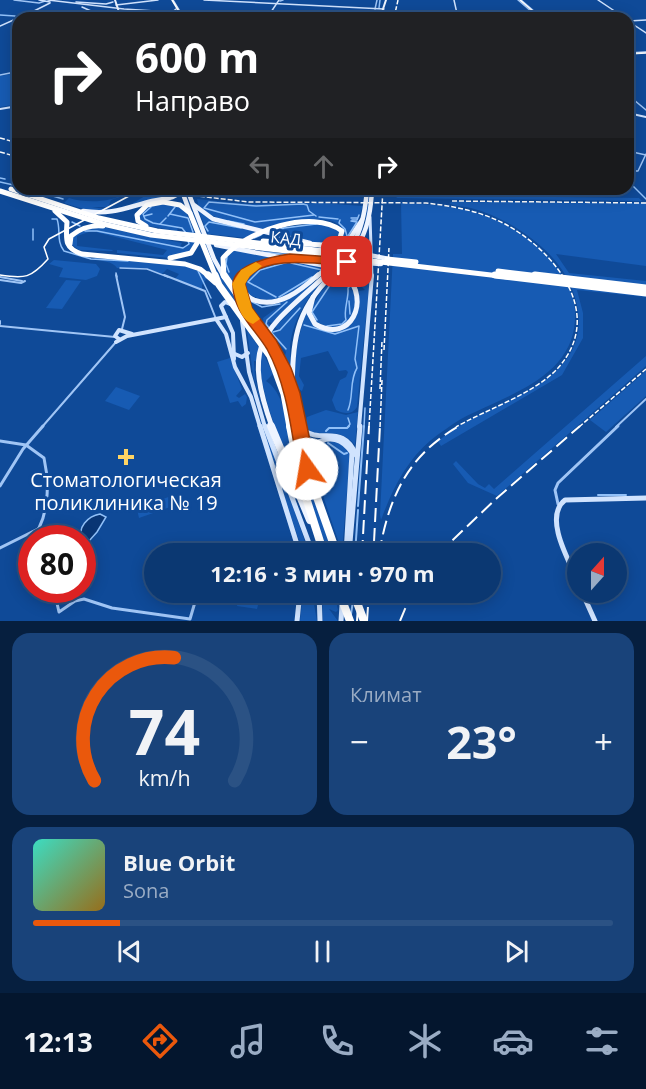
<!DOCTYPE html>
<html lang="ru">
<head>
<meta charset="utf-8">
<style>
	:root { --surface:#0b3872; --page:#19437a; --text:#f1f3f6; --muted:#9aacc4; --line:#2b5284; --accent:#ea580c }
	body { margin:0; font-family:"Open Sans",sans-serif; background:var(--page); color:var(--text); height:100vh; display:flex; flex-direction:column; font-size:22px; white-space:nowrap }
	* { box-sizing:border-box; margin:0 }
	p { font-size:20px; color:var(--muted) }
	.icon { flex:none; width:33px; height:33px; fill:none; stroke:currentColor; stroke-width:2; stroke-linecap:round; stroke-linejoin:round }
	.map { position:relative; height:621px; overflow:hidden }
	.sheet { display:flex; flex-direction:column; gap:12px; padding:12px; background:#061f3f; flex:1 }
	.sheet>* { flex:none }
	.guide { position:absolute; left:12px; top:12px; width:622px; height:183px; border-radius:18px; box-shadow:0 3px 15px #0003,0 0 0 2px var(--line); background:#202124; color:#fff; overflow:hidden }
	.needle { width:39px; rotate:21deg }
	.controls { position:absolute; left:567px; top:543px; display:grid; gap:12px }
	.controls a { display:grid; place-items:center; width:60px; height:60px; border-radius:50%; background:var(--surface); box-shadow:0 3px 15px #0003,0 0 0 2px var(--line); font-size:30px }
	.speed { position:absolute; left:18px; top:525px; display:flex; gap:12px; font-size:30px; font-weight:700; text-align:center }
	.speed>* { display:grid; place-content:center; width:78px; height:78px; border-radius:50%; background:var(--surface); box-shadow:0 3px 15px #0003,0 0 0 2px var(--line); line-height:1 }
	.speed .limit { border:9px solid #d22; background:#fff; color:#111 }
	.pin { position:absolute; display:grid; place-items:center; width:51px; height:51px; color:#fff; margin:-26px; border-radius:12px; box-shadow:0 3px 9px #0006 }
	.me { position:absolute; width:66px; margin:-33px; rotate:347deg; stroke-linejoin:round; filter:drop-shadow(0 0 4px #0008) }
	.turn { display:flex; align-items:center; gap:21px; height:126px; padding:0 24px; font-size:27px }
	.turn .icon { width:78px; height:78px; stroke-width:2.5 }
	.turn b { display:block; font-size:42px; line-height:51px }
	.lanes { display:flex; align-items:center; height:57px; padding:0 24px; background:#0003; justify-content:center; gap:30px; direction:ltr }
	.lanes .off { opacity:.35 }
	.big { font-size:45px; font-weight:700; line-height:1.1 }
	.sheet .tile { flex:1; display:flex; flex-direction:column; justify-content:center; gap:9px; min-width:0; padding:0 21px; border-radius:18px; background:var(--page) }
	.sheet .dial { align-items:center; gap:0 }
	.dial svg { height:156px; overflow:visible; fill:none; stroke:var(--line); stroke-width:7; stroke-linecap:round; text-anchor:middle }
	.dial text { fill:var(--text); stroke:none }
	.song { display:flex; align-items:center; gap:18px }
	.cover { width:72px; height:72px; border-radius:9px; background:linear-gradient(135deg,hsl(170 70% 55%),hsl(40 70% 35%)) }
	.played { height:6px; border-radius:3px; background:linear-gradient(90deg,var(--accent) 15%,var(--line) 15%) }
	.keys { display:flex; justify-content:space-around; direction:ltr }
	.heat { display:flex; justify-content:space-between; align-items:center; font-size:33px; direction:ltr }
	.sheet .tiles { flex:1; display:grid; gap:12px; grid-template-columns:1fr 1fr }
	.tile:last-child { grid-column:span 2 }
	.trip { position:absolute; left:144px; top:543px; width:357px; height:60px; border-radius:30px; background:var(--surface); box-shadow:0 3px 15px #0003,0 0 0 2px var(--line); font-weight:700; line-height:60px; text-align:center }
	.menu { display:flex; height:96px; justify-content:space-around; align-items:center; background:#04162e; color:var(--muted) }
	.menu .icon { width:42px; height:42px }
	.menu .current { color:var(--accent) }
	.menu b { font-size:27px; color:var(--text) }
	.map>svg:first-child { display:block }
	.green { fill:#175bb3 }
	.water { fill:#093574; stroke:#91c0f8; stroke-width:1.5 }
	.lines { fill:none; stroke-linecap:round; stroke-linejoin:round }
	.stream-far1 { stroke:#91c0f8; stroke-width:1.5 }
	.stream { stroke:#91c0f8; stroke-width:2 }
	.street-far2 { stroke:#a0c5f5; stroke-width:1.5 }
	.street-far1 { stroke:#a0c5f5; stroke-width:2 }
	.street { stroke:#a0c5f5; stroke-width:3 }
	.secondary-far4 { stroke:#d0e3fe; stroke-width:1.5 }
	.secondary-far3 { stroke:#d0e3fe; stroke-width:2 }
	.secondary-far2 { stroke:#d0e3fe; stroke-width:3 }
	.secondary-far1 { stroke:#d0e3fe; stroke-width:4 }
	.secondary { stroke:#d0e3fe; stroke-width:5 }
	.primary-far3 { stroke:#eef4ff; stroke-width:2 }
	.primary-far2 { stroke:#eef4ff; stroke-width:4.5 }
	.primary-far1 { stroke:#eef4ff; stroke-width:5 }
	.primary { stroke:#eef4ff; stroke-width:8 }
	.highway-far2 { stroke:#fff; stroke-width:5 }
	.highway-far1 { stroke:#fff; stroke-width:7 }
	.highway { stroke:#fff; stroke-width:8 }
	.tram { stroke:#fff; stroke-width:1.5 }
	.rail-far1 { stroke:#fff; stroke-width:1.5; stroke-dasharray:5 2; stroke-linecap:butt }
	.rail { stroke:#fff; stroke-width:2; stroke-dasharray:14 6; stroke-linecap:butt }
	.route { fill:#ea580c; stroke:#983908; stroke-width:1.5 }
	.slow { fill:#f59e0b }
	.poi-dot { fill:#ffd464; stroke:#0f4a98; stroke-width:2 }
	.labels { text-anchor:middle; stroke-width:6; stroke-linejoin:round; paint-order:stroke }
	.street-label { font-size:16px; fill:#fff; stroke:#0f4a98 }
	.near-poi-label { font-size:20px; fill:#fff; stroke:#0f4a98 }
</style>
</head>
<body>
<div class="map">
<svg width="646" height="621" viewBox="0 0 646 621">
	<rect width="100%" height="100%" fill="#0f4a98"/>
	<!-- green -->
	<g class="green">
		<path d="M11,74L12,105L0,107V76Z"/>
		<path d="M184,189L217,271L278,360L288,390L307,480L333,553H329C318,525 307,496 300,466C291,428 290,390 272,355L218,277Z"/>
		<path d="M369,189C373,256 329,260 302,309C296,320 290,336 290,349C290,355 292,364 289,369L284,359L286,352L264,325L263,318L281,305L280,301L314,282L272,323L268,322L273,331L278,330L275,327L352,250L365,225Z"/>
		<path d="M424,189H549L553,196L556,197L639,198L642,201L396,198L400,195L414,197Z"/>
		<path d="M126,193L159,197L164,193L176,196L125,208L145,196C131,192 124,196 111,200L108,207H92L111,210L94,212L64,203L69,198C85,203 111,203 126,193Z"/>
		<path d="M197,199L247,204L322,203L363,206C357,221 355,233 341,243L342,228C325,207 283,232 261,230C239,227 218,220 199,208Z"/>
		<path d="M455,201L646,203V266L556,254L569,273L646,281V297L577,290L583,313V338L562,375L441,446L438,441C446,435 455,428 464,423C511,396 592,377 577,305C570,273 550,251 524,233C508,222 490,213 471,208C463,206 455,207 449,203Z"/>
		<path d="M165,202L185,209L197,240L192,251L169,258L117,253V250L163,255L167,250L92,231L77,236V246L113,250L112,251L79,250L71,244V240L75,233L97,226L182,243L180,247L186,246L188,244L183,229L178,228L177,231L149,226L138,217L145,207Z"/>
		<path d="M401,203C455,204 512,215 550,259C565,276 577,297 575,320C572,379 504,396 461,419C451,425 440,433 431,440C406,461 392,490 381,520L380,515L393,254H402Z"/>
		<path d="M199,212L215,221L235,226V228L250,229L256,234L247,238L208,234Z"/>
		<path d="M324,222L339,227V238L321,244L266,231Z"/>
		<path d="M231,249L280,258C262,262 234,268 237,292C227,275 217,267 231,249Z"/>
		<path d="M96,256C132,259 178,256 208,277L202,285V289L175,279L179,274L167,269L162,274L145,268H117C113,261 100,261 94,259Z"/>
		<path d="M281,259L331,262C306,281 276,316 245,291L247,276L253,270Z"/>
		<path d="M54,260L96,264L100,269L97,276L86,280L59,277L63,268L49,264Z"/>
		<path d="M347,264L371,266L357,407C352,415 344,414 336,410L332,400L340,380L346,377L348,372L346,370L339,371L328,351L301,358L299,376L304,385L302,391L295,387C293,361 298,335 307,310L309,319L325,330C356,325 358,324 359,291L365,290L361,286L353,287L350,290L356,291L355,309L346,325L330,328L315,321L310,310L320,293Z"/>
		<path d="M66,280L81,281L62,309L46,308Z"/>
		<path d="M247,330L264,355L273,374L266,381C289,395 290,448 295,473C280,442 261,396 260,362L254,361L255,378L264,414L253,375Z"/>
		<path d="M646,356V366L497,496L468,483L453,464L456,461L478,484L485,488L489,484L494,489Z"/>
		<path d="M230,358L242,389L236,396L239,398L245,394L247,397L246,404L242,407L238,401L230,403L217,362Z"/>
		<path d="M646,371V396L606,432L590,420Z"/>
		<path d="M251,386L309,553H303L268,446Z"/>
		<path d="M116,387L140,396L129,410L105,401Z"/>
		<path d="M326,410L346,415L358,412L355,445C337,424 323,441 304,428L307,417Z"/>
		<path d="M338,441L350,454L342,552L311,460C315,443 322,443 338,441Z"/>
		<path d="M171,496L173,506L139,518L137,509Z"/>
		<path d="M204,592L261,593L257,609L237,606L238,601L204,595Z"/>
		<path d="M303,593H312L317,621H300Z"/>
		<path d="M322,593H334L338,610L336,612L329,609L338,621H323Z"/>
	</g>
	<!-- water -->
	<path class="water" d="M100,514L106,517L97,532L89,541L83,540C76,528 88,516 100,514Z"/>
	<g class="lines">
		<!-- stream-far1 -->
		<g class="stream-far1">
			<path d="M379,8L380,0"/>
			<path d="M0,15L15,16"/>
			<path d="M0,178L5,179"/>
			<path d="M12,180L18,181"/>
			<path d="M628,181L646,199"/>
			<path d="M0,182L18,186"/>
			<path d="M29,189L63,199"/>
			<path d="M106,189L125,192"/>
			<path d="M151,207L143,214L145,219L153,223L182,228L186,233"/>
			<path d="M170,214L188,218L193,232"/>
			<path d="M314,215L255,222L204,208L209,202L256,206L303,204L307,205L309,211L316,216"/>
			<path d="M144,216L152,214"/>
			<path d="M168,216L175,207"/>
			<path d="M319,217L338,219"/>
			<path d="M351,218H357"/>
			<path d="M52,219H57C61,230 56,241 64,251L91,259L128,261"/>
			<path d="M340,220L339,223L345,229L347,236L343,240"/>
			<path d="M352,220H357L359,215"/>
			<path d="M228,221L244,224"/>
			<path d="M72,222L80,226"/>
			<path d="M160,224L166,218"/>
			<path d="M33,229V240"/>
			<path d="M85,231H97L183,248L189,244L188,240"/>
			<path d="M208,231L205,226L209,222L241,228"/>
			<path d="M273,232L284,228L316,224"/>
			<path d="M348,236L357,222L351,221"/>
			<path d="M254,238L261,235"/>
			<path d="M344,249L349,243"/>
			<path d="M262,252L290,255L288,262L260,270L248,282L276,297"/>
			<path d="M227,257L226,264L229,272"/>
			<path d="M291,263L322,270"/>
			<path d="M198,271L211,298"/>
			<path d="M352,280L367,281L355,284"/>
			<path d="M279,297L312,277"/>
			<path d="M247,299L262,307L280,304"/>
			<path d="M349,301L350,314"/>
			<path d="M317,320L312,312L334,279H342"/>
			<path d="M304,325L335,334L359,326L355,359L357,368C349,381 354,396 348,410"/>
			<path d="M327,326L342,324L346,320C343,310 349,299 348,288L351,285"/>
			<path d="M270,329L266,324L267,320L287,302"/>
			<path d="M271,332L286,349"/>
			<path d="M273,332L280,330L300,308"/>
			<path d="M348,427L350,424L348,418"/>
			<path d="M364,427L365,408"/>
		</g>
		<!-- stream -->
		<g class="stream">
			<path d="M326,431L329,428H347L349,426"/>
			<path d="M328,443L344,454L347,453"/>
			<path d="M598,495H626"/>
			<path d="M358,506L364,426"/>
			<path d="M355,554L358,510"/>
			<path d="M351,614L353,601"/>
		</g>
		<!-- street-far2 -->
		<g class="street-far2">
			<path d="M14,0L39,3L45,1"/>
			<path d="M518,0L539,18"/>
			<path d="M521,0L542,18"/>
			<path d="M280,1L283,0"/>
			<path d="M375,9L377,0"/>
			<path d="M14,73L16,106L15,72"/>
			<path d="M0,75L15,72"/>
			<path d="M628,95L646,110"/>
			<path d="M628,151L646,155"/>
			<path d="M628,171H638L646,154"/>
			<path d="M120,268L147,269L168,277"/>
			<path d="M116,273L117,277"/>
		</g>
		<!-- street-far1 -->
		<g class="street-far1">
			<path d="M116,275L125,317L122,329"/>
			<path d="M164,275L205,291L216,319"/>
			<path d="M0,277L22,281"/>
			<path d="M0,280L21,283L25,281"/>
			<path d="M0,321V324"/>
			<path d="M0,326L115,337"/>
			<path d="M42,427L116,342"/>
			<path d="M616,427L646,399"/>
		</g>
		<!-- street -->
		<g class="street">
			<path d="M0,441L26,445L44,458C49,480 49,508 39,528"/>
			<path d="M0,486L23,449L43,426"/>
			<path d="M558,504L555,490L558,483L618,426"/>
			<path d="M39,528L42,538"/>
			<path d="M0,548L38,529"/>
			<path d="M54,590L59,612L75,601L84,599L112,608L190,619L198,592"/>
		</g>
		<!-- secondary-far4 -->
		<g class="secondary-far4">
			<path d="M39,0L50,2"/>
			<path d="M48,0L124,9L264,18"/>
			<path d="M173,0L179,10"/>
			<path d="M204,0L384,9"/>
			<path d="M454,0L458,18"/>
			<path d="M598,0L625,18"/>
			<path d="M76,2L106,4L113,2"/>
			<path d="M116,5L158,0"/>
			<path d="M82,7L91,11L117,14"/>
			<path d="M117,11L145,13"/>
			<path d="M20,18L50,3"/>
			<path d="M165,18L176,9"/>
			<path d="M180,18L206,17"/>
			<path d="M267,18L279,0"/>
			<path d="M628,21L646,33"/>
			<path d="M629,21L646,20"/>
			<path d="M0,26L18,18"/>
			<path d="M628,53L646,52"/>
		</g>
		<!-- secondary-far3 -->
		<g class="secondary-far3">
			<path d="M0,109L18,106"/>
			<path d="M628,113L646,117"/>
		</g>
		<!-- secondary-far2 -->
		<path class="secondary-far2" d="M370,217L372,277"/>
		<!-- secondary-far1 -->
		<g class="secondary-far1">
			<path d="M230,304L225,302L221,306L233,333L234,359"/>
			<path d="M216,319L226,334L235,367L251,397L260,427"/>
			<path d="M242,321L249,372L265,427"/>
			<path d="M119,339L115,336L119,330L132,334"/>
			<path d="M116,342L127,336L226,317"/>
			<path d="M235,354L242,357L248,353"/>
			<path d="M359,427L372,275"/>
		</g>
		<!-- secondary -->
		<g class="secondary">
			<path d="M260,426L300,554"/>
			<path d="M265,426L287,484"/>
			<path d="M301,429C322,445 343,423 356,455"/>
			<path d="M279,455L283,471"/>
			<path d="M309,460L314,445C329,434 343,439 352,453L346,554"/>
			<path d="M287,484L313,554"/>
			<path d="M349,554L360,426"/>
			<path d="M578,581C569,561 543,517 565,500L646,498"/>
			<path d="M319,592L320,621"/>
			<path d="M582,592L595,621"/>
			<path d="M346,602L347,592"/>
			<path d="M297,621L300,592"/>
			<path d="M341,621L342,605"/>
		</g>
		<!-- primary-far3 -->
		<g class="primary-far3">
			<path d="M115,0L121,18"/>
			<path d="M380,18L386,0"/>
		</g>
		<!-- primary-far2 -->
		<g class="primary-far2">
			<path d="M187,189L214,259L224,277"/>
			<path d="M182,191L190,213"/>
			<path d="M194,205L213,219L310,243"/>
			<path d="M83,211C112,215 125,208 152,201C164,198 173,200 182,191"/>
			<path d="M216,245L326,266L348,277"/>
			<path d="M319,245L389,259"/>
			<path d="M332,245L349,240L362,220"/>
			<path d="M307,259L381,264"/>
			<path d="M243,277L256,267L280,259"/>
			<path d="M316,277L327,268"/>
			<path d="M324,277C355,248 364,231 367,189"/>
			<path d="M331,277C361,247 370,231 372,189"/>
		</g>
		<!-- primary-far1 -->
		<g class="primary-far1">
			<path d="M243,281C243,290 245,296 254,300C278,309 301,290 318,275"/>
			<path d="M313,297L309,313L315,324C351,345 371,300 346,275"/>
			<path d="M242,299L241,282L245,275"/>
			<path d="M292,392C293,342 294,312 332,275"/>
			<path d="M272,427C241,340 264,332 326,275"/>
		</g>
		<!-- primary -->
		<path class="primary" d="M271,426L310,520"/>
		<!-- highway-far2 -->
		<g class="highway-far2">
			<path d="M11,189L99,218L157,231L332,252"/>
			<path d="M0,191L103,224L151,235L508,277"/>
			<path d="M55,211L67,222C66,240 64,248 82,254L185,264L200,269L210,277"/>
			<path d="M146,226L138,221L137,215L147,205L163,202L180,205L190,213L216,277"/>
			<path d="M70,244L71,236C81,228 90,225 103,226"/>
			<path d="M170,258L191,253L199,240"/>
			<path d="M387,259L416,262"/>
			<path d="M498,271L548,277"/>
			<path d="M224,277L223,258C246,231 312,208 342,231L340,238L322,245L263,241"/>
		</g>
		<!-- highway-far1 -->
		<g class="highway-far1">
			<path d="M208,275L216,282"/>
			<path d="M215,275L219,285L270,356L284,394L290,427"/>
			<path d="M224,275L271,344L284,368L299,427"/>
			<path d="M495,275L646,293"/>
			<path d="M535,275L646,288"/>
		</g>
		<!-- highway -->
		<g class="highway">
			<path d="M290,426L301,482L324,554"/>
			<path d="M298,426L307,469L337,554"/>
			<path d="M339,592L350,621"/>
			<path d="M353,592L364,621"/>
		</g>
		<!-- tram -->
		<g class="tram">
			<path d="M520,0L541,18"/>
			<path d="M138,18H143"/>
			<path d="M165,18L178,10L172,0"/>
			<path d="M628,54L646,53"/>
			<path d="M179,189L231,194L388,195L402,194L412,189"/>
			<path d="M0,275C25,279 31,278 48,259L44,247L49,239L142,189"/>
		</g>
		<!-- rail-far1 -->
		<g class="rail-far1">
			<path d="M394,18L398,0"/>
			<path d="M13,130L18,132"/>
			<path d="M0,138L18,143"/>
			<path d="M0,152L18,157"/>
			<path d="M156,189L179,193"/>
			<path d="M172,193L249,202L426,203C453,206 480,211 505,224C555,251 606,314 558,368C534,394 487,409 456,427"/>
			<path d="M452,201L646,203"/>
			<path d="M384,350L389,248"/>
			<path d="M380,389L382,341"/>
			<path d="M369,427L383,189"/>
			<path d="M380,427L382,380"/>
			<path d="M579,427L646,369"/>
		</g>
		<!-- rail -->
		<g class="rail">
			<path d="M374,542L380,426"/>
			<path d="M362,554L369,426"/>
			<path d="M379,554C389,497 407,456 459,426"/>
			<path d="M438,554L497,498L580,426"/>
			<path d="M357,621L359,592"/>
			<path d="M367,621L369,592"/>
			<path d="M400,621L412,592"/>
		</g>
	</g>
	<!-- route -->
	<path class="route" d="M290,254L347,258L353,262L347,266C322,264 256,253 245,284L252,308L276,340L291,368L300,393L316,469L313,475L307,478L301,475L298,469C291,429 287,385 267,349C255,329 232,310 233,284C233,264 275,256 290,254Z"/>
	<!-- slow -->
	<path class="slow" d="M256,262L262,266L250,276L245,284L252,308L260,319L253,324C238,319 236,297 232,284L241,270Z"/>
	<!-- markers -->
	<path class="poi-dot" d="M123 448h6v6h6v6h-6v6h-6v-6h-6v-6h6z"/>
	<g class="labels">
		<!-- street labels -->
		<g class="street-label">
			<text transform="translate(286 238) rotate(6)" y="6">КАД</text>
		</g>
		<!-- near-poi labels -->
		<g class="near-poi-label">
			<text x="126" y="487">Стоматологическая<tspan x="126" dy="23">поликлиника № 19</tspan></text>
		</g>
	</g>
</svg>
<div class="controls">
<a><svg class="needle" viewBox="-14 -14 28 28"><path d="M0-13l5 13h-10z" fill="#e53935"/><path d="M0 13l5-13h-10z" fill="#9aacc4"/></svg></a>
</div>
<div class="speed"><div class="limit">80</div></div>
<div class="pin" style="left:347px;top:262px;background:#d93025"><svg class="icon" aria-label="arrive" viewBox="0 0 24 24"><path d="M6 21V4h12l-3 4 3 4H6"/></svg></div>
<svg class="me" style="left:307px;top:469px" viewBox="-20 -20 40 40"><circle r="19" fill="#fff"/><path d="M0-13L10 11 0 6-10 11z" fill="#ea580c"/></svg>
<div class="trip">12:16 · 3 мин · 970 m</div>
<div class="guide">
<div class="turn"><svg class="icon" aria-label="right" viewBox="0 0 24 24"><path d="M7 20v-9h11M14 6l5 5-5 5"/></svg><div><b>600 m</b>Направо</div></div>
<div class="lanes"><svg class="icon off" aria-label="left" viewBox="0 0 24 24"><path d="M17 20v-9H6M10 6l-5 5 5 5"/></svg><svg class="icon off" aria-label="ahead" viewBox="0 0 24 24"><path d="M12 20V5M6 11l6-6 6 6"/></svg><svg class="icon" aria-label="right" viewBox="0 0 24 24"><path d="M7 20v-9h11M14 6l5 5-5 5"/></svg></div>
</div>
</div>
<section class="sheet">
<div class="tiles">
<div class="tile dial"><svg viewBox="0 0 100 80">
<path d="M14 69A42 42 0 1 1 86 69"/>
<path d="M14 69A42 42 0 0 1 55 6" stroke="#ea580c"/>
<text x="50" y="56" font-size="32" font-weight="700">74</text>
<text x="50" y="72" font-size="11">km/h</text>
</svg></div>
<div class="tile"><p>Климат</p>
<div class="heat"><a>−</a><b class="big">23°</b><a>+</a></div>
</div>
<div class="tile">
<div class="song"><i class="cover"></i><div><b>Blue Orbit</b><p>Sona</p></div></div>
<div class="played"></div>
<div class="keys"><svg class="icon" aria-label="previous" viewBox="0 0 24 24"><path d="M18 5L8 12l10 7zM5 5v14"/></svg><svg class="icon" aria-label="pause" viewBox="0 0 24 24"><path d="M8 5v14M16 5v14"/></svg><svg class="icon" aria-label="next" viewBox="0 0 24 24"><path d="M6 5l10 7-10 7zM19 5v14"/></svg></div>
</div>
</div>
</section>
<nav class="menu">
<b>12:13</b>
<svg class="icon current" aria-label="directions" viewBox="0 0 24 24"><path d="M12 3l9 9-9 9-9-9zM9 14v-3h6M13 9l2 2-2 2"/></svg>
<svg class="icon" aria-label="music" viewBox="0 0 24 24"><path d="M9 18V5l10-2v13"/><circle cx="6" cy="18" r="3"/><circle cx="16" cy="16" r="3"/></svg>
<svg class="icon" aria-label="phone" viewBox="0 0 24 24"><path d="M5 4h4l2 5-3 2q2 4 5 5l2-3 5 2v4C11 20 4 13 5 4z"/></svg>
<svg class="icon" aria-label="climate" viewBox="0 0 24 24"><path d="M12 3v18M4 7l16 10M4 17L20 7"/></svg>
<svg class="icon" aria-label="car" viewBox="0 0 24 24"><path d="M5 17H2v-5l4-1 3-4h7l3 4 3 1v5h-3M9 17h6M6 11h13"/><circle cx="7" cy="17" r="2"/><circle cx="17" cy="17" r="2"/></svg>
<svg class="icon" aria-label="filters" viewBox="0 0 24 24"><path d="M4 7h16M4 17h16"/><circle cx="9" cy="7" r="2"/><circle cx="15" cy="17" r="2"/></svg>
</nav>
</body>
</html>
